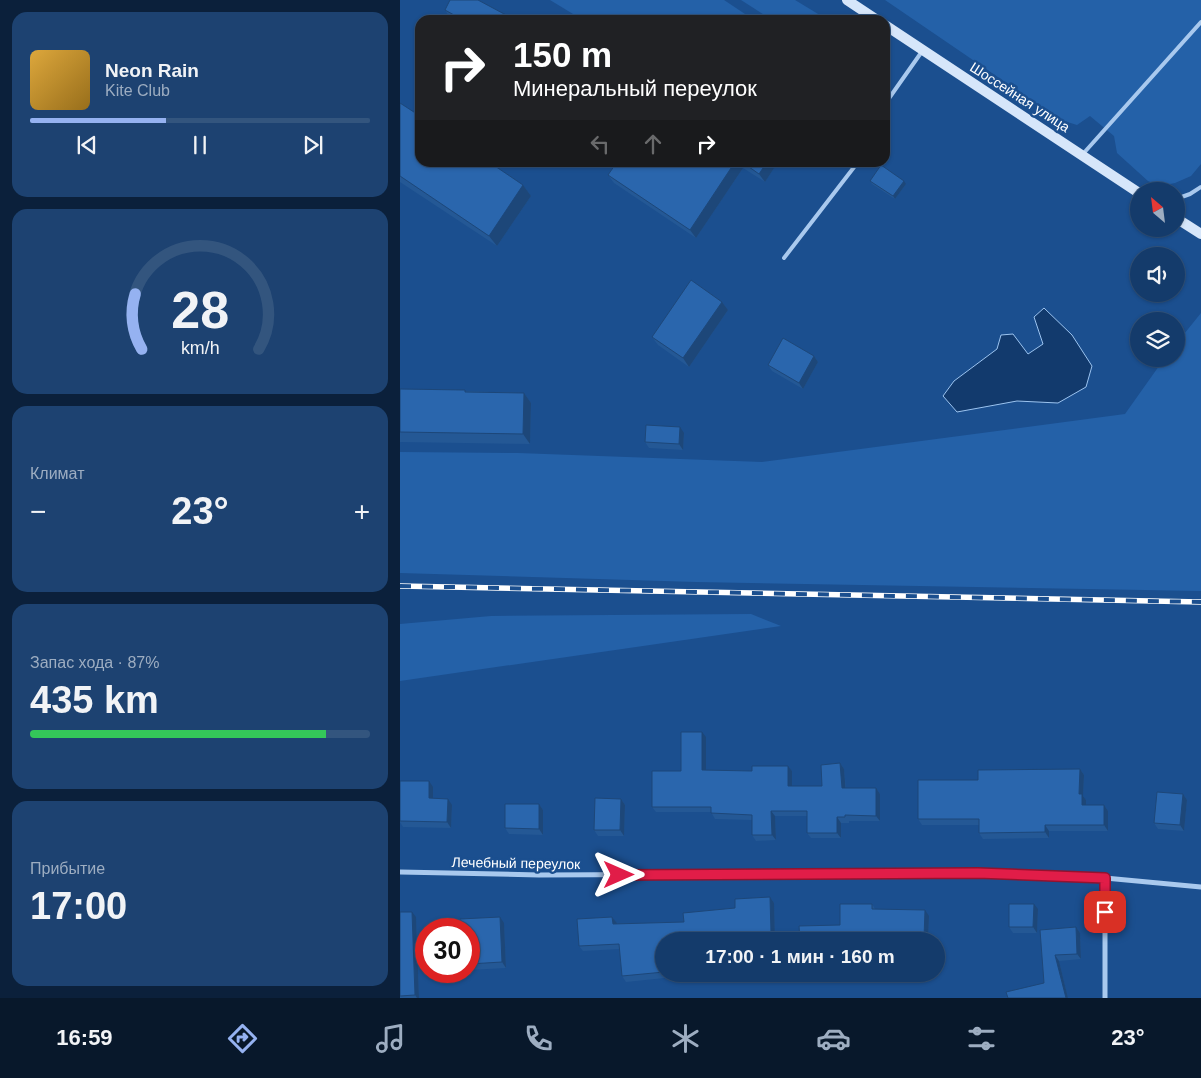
<!DOCTYPE html>
<html lang="ru">
<head>
<meta charset="utf-8">
<style>
	:root { --surface:#143b6b; --page:#1d4271; --text:#f1f3f6; --muted:#9dadc1; --line:#33557e; --accent:#95b2f1 }
	body { margin:0; font-family:Arial,sans-serif; background:var(--page); color:var(--text); height:100vh; display:flex; flex-direction:column; font-size:19px; white-space:nowrap }
	* { box-sizing:border-box; margin:0 }
	p { font-size:16px; color:var(--muted) }
	.icon { flex:none; width:28px; height:28px; fill:none; stroke:currentColor; stroke-width:2; stroke-linecap:round; stroke-linejoin:round }
	.map { position:relative; flex:1; overflow:hidden }
	.panel { display:flex; flex-direction:column; gap:12px; padding:12px; background:#0b203b; width:400px }
	.panel>* { flex:none }
	.hud { position:absolute; left:15px; top:15px; width:475px; height:152px; border-radius:15px; box-shadow:0 1px 4px #0004,0 0 0 1px var(--line); background:#202124; color:#fff; overflow:hidden }
	.needle { width:32px; rotate:332deg }
	.buttons { position:absolute; left:730px; top:182px; display:grid; gap:10px }
	.buttons a { display:grid; place-items:center; width:55px; height:55px; border-radius:50%; background:var(--surface); box-shadow:0 1px 4px #0004,0 0 0 1px var(--line); font-size:25px }
	.speed { position:absolute; left:15px; top:918px; display:flex; gap:10px; font-size:25px; font-weight:700; text-align:center }
	.speed>* { display:grid; place-content:center; width:65px; height:65px; border-radius:50%; background:var(--surface); box-shadow:0 1px 4px #0004,0 0 0 1px var(--line); line-height:1 }
	.speed .limit { border:8px solid #d22; background:#fff; color:#111 }
	.pin { position:absolute; display:grid; place-items:center; width:42px; height:42px; color:#fff; margin:-21px; border-radius:10px; box-shadow:0 2px 8px #0006 }
	.me { position:absolute; width:55px; margin:-28px; rotate:90deg; stroke-linejoin:round; filter:drop-shadow(0 0 4px #0008) }
	.turn { display:flex; align-items:center; gap:18px; height:105px; padding:0 15px; font-size:22px }
	.turn .icon { width:65px; height:65px; stroke-width:2.5 }
	.turn b { display:block; font-size:35px; line-height:42px }
	.lanes { display:flex; align-items:center; height:48px; padding:0 15px; background:#0003; justify-content:center; gap:25px; direction:ltr }
	.lanes .off { opacity:.35 }
	.big { font-size:38px; font-weight:700; line-height:1.1 }
	.panel .tile { flex:1; display:flex; flex-direction:column; justify-content:center; gap:8px; min-width:0; padding:0 18px; border-radius:15px; background:var(--page) }
	.panel .dial { align-items:center; gap:0 }
	.dial svg { height:130px; overflow:visible; fill:none; stroke:var(--line); stroke-width:7; stroke-linecap:round; text-anchor:middle }
	.dial text { fill:var(--text); stroke:none }
	.song { display:flex; align-items:center; gap:15px }
	.cover { width:60px; height:60px; border-radius:8px; background:linear-gradient(135deg,hsl(40 70% 55%),hsl(40 70% 35%)) }
	.played { height:5px; border-radius:2px; background:linear-gradient(90deg,var(--accent) 40%,var(--line) 40%) }
	.keys { display:flex; justify-content:space-around; direction:ltr }
	.heat { display:flex; justify-content:space-between; align-items:center; font-size:28px; direction:ltr }
	.charge { height:8px; border-radius:4px; background:linear-gradient(90deg,#34c759 87%,var(--line) 0) }
	.trip { position:absolute; left:255px; top:932px; width:290px; height:50px; border-radius:25px; background:var(--surface); box-shadow:0 1px 4px #0004,0 0 0 1px var(--line); font-weight:700; line-height:50px; text-align:center }
	.tab-bar { display:flex; height:80px; justify-content:space-around; align-items:center; background:#08182b; color:var(--muted) }
	.tab-bar .icon { width:35px; height:35px }
	.tab-bar .selected { color:var(--accent) }
	.tab-bar b { font-size:22px; color:var(--text) }
	main { display:flex; flex:1; min-height:0 }
	.map>svg:first-child { display:block }
	.green { fill:#2461a8 }
	.water { fill:#123a6d; stroke:#9cc4f0 }
	.lines { fill:none; stroke-linecap:round; stroke-linejoin:round }
	.service { stroke:#a9c9ee; stroke-width:4 }
	.minor { stroke:#a9c9ee; stroke-width:5 }
	.secondary { stroke:#d6e6fa; stroke-width:10 }
	.rail-casing { stroke:#fff; stroke-width:5.5 }
	.rail { stroke:#1b4f8f; stroke-width:4; stroke-dasharray:11; stroke-linecap:butt }
	.wall { fill:#245895 }
	.shaded-wall { fill:#1d4779 }
	.building { fill:#2a66ad; stroke:#1d4779 }
	.route-casing { stroke:#92132f; stroke-width:12 }
	.route { stroke:#e11d48; stroke-width:9 }
	.labels { text-anchor:middle; stroke-width:5; stroke-linejoin:round; paint-order:stroke }
	.street-label { font-size:14px; fill:#fff; stroke:#1b4f8f }
</style>
</head>
<body>
<main>
<section class="panel">
<div class="tile">
<div class="song"><i class="cover"></i><div><b>Neon Rain</b><p>Kite Club</p></div></div>
<div class="played"></div>
<div class="keys"><svg class="icon" aria-label="previous" viewBox="0 0 24 24"><path d="M18 5L8 12l10 7zM5 5v14"/></svg><svg class="icon" aria-label="pause" viewBox="0 0 24 24"><path d="M8 5v14M16 5v14"/></svg><svg class="icon" aria-label="next" viewBox="0 0 24 24"><path d="M6 5l10 7-10 7zM19 5v14"/></svg></div>
</div>
<div class="tile dial"><svg viewBox="0 0 100 80">
<path d="M14 69A42 42 0 1 1 86 69"/>
<path d="M14 69A42 42 0 0 1 10 35" stroke="#95b2f1"/>
<text x="50" y="56" font-size="32" font-weight="700">28</text>
<text x="50" y="72" font-size="11">km/h</text>
</svg></div>
<div class="tile"><p>Климат</p>
<div class="heat"><a>−</a><b class="big">23°</b><a>+</a></div>
</div>
<div class="tile"><p>Запас хода · 87%</p><b class="big">435 km</b><div class="charge"></div></div>
<div class="tile"><p>Прибытие</p><b class="big">17:00</b></div>
</section>
<div class="map">
<svg width="801" height="998" viewBox="0 0 801 998">
	<rect width="100%" height="100%" fill="#1b4f8f"/>
	<!-- green -->
	<g class="green">
		<path d="M150,0H324L354,20H183Z"/>
		<path d="M341,0H395L428,20H372Z"/>
		<path d="M485,0H801V164L791,176L775,183L760,186L748,181L717,153L714,136L690,116L677,125L661,120Z"/>
		<path d="M801,313V591L296,582L0,573V452L118,453L362,462L725,414L764,359H776V344Z"/>
		<path d="M351,614L381,626L0,681V624L91,616Z"/>
	</g>
	<!-- water -->
	<path class="water" d="M644,308L672,335L692,366L686,387L658,403L617,401L557,412L543,396L554,381L597,349L601,335L613,334L628,354L643,344L634,317Z"/>
	<g class="lines">
		<!-- service -->
		<g class="service">
			<path d="M485,104L523,50"/>
			<path d="M682,155L801,22"/>
			<path d="M776,199L790,194L801,187"/>
			<path d="M384,258L458,162"/>
		</g>
		<!-- minor -->
		<g class="minor">
			<path d="M0,872L139,875L578,873L705,878L801,887"/>
			<path d="M705,878V998"/>
		</g>
		<!-- secondary -->
		<g class="secondary">
			<path d="M447,0L477,20"/>
			<path d="M485,25L739,193"/>
			<path d="M776,218L801,234"/>
		</g>
		<defs>
			<path id="rail" d="M0,586L801,602"/>
		</defs>
		<!-- rail casing -->
		<use href="#rail" class="rail-casing"/>
		<!-- rail -->
		<use href="#rail" class="rail"/>
	</g>
	<!-- wall -->
	<g class="wall">
		<path d="M45,10L109,20H57L49,16Z"/>
		<path d="M0,103L123,185L131,196L97,246L0,182Z"/>
		<path d="M217,162H378L365,182L343,168L296,238L214,183L208,175Z"/>
		<path d="M470,181L506,184L495,199L472,184Z"/>
		<path d="M322,302L328,310L289,367L258,345L252,337Z"/>
		<path d="M414,356L418,362L403,389L372,371L368,365Z"/>
		<path d="M0,389L124,393L131,403L130,444L0,442Z"/>
		<path d="M284,433L283,450L249,448L245,442Z"/>
		<path d="M306,737V770L352,771L388,766L392,771V786H422L440,763L444,769L446,788H476L480,794V821H449V823H441V838H411L407,833V816H375L376,840L356,841L352,835V820L315,819L311,812H256L252,807L281,771Z"/>
		<path d="M680,769L684,775L683,796L686,800V805H704L708,811V831H649V838L583,839L579,833V825H522L518,819L578,780Z"/>
		<path d="M33,787V799L52,805L51,828L3,827L0,822V794Z"/>
		<path d="M783,794L787,800L784,831L758,829L754,823Z"/>
		<path d="M221,799L225,805L224,836H198L194,830Z"/>
		<path d="M139,804L143,810V835L109,834L105,828Z"/>
		<path d="M370,897L374,903L375,939L334,941H264V974H283L284,976L226,982L222,976L220,949L183,951L179,946L212,917L217,923V924L284,922L335,908Z"/>
		<path d="M472,904L475,909L529,916L528,941H400L440,925Z"/>
		<path d="M638,909L637,933H613L609,927Z"/>
		<path d="M0,912L16,917L19,998H0Z"/>
		<path d="M104,923L106,968L69,970V929Z"/>
		<path d="M676,927L680,933L681,959L659,961L668,998H608L644,983L640,930Z"/>
	</g>
	<!-- shaded-wall -->
	<g class="shaded-wall">
		<path d="M106,15L109,20H103Z"/>
		<path d="M335,162H340L343,168L296,238L290,230Z"/>
		<path d="M367,162H378L365,182L359,174Z"/>
		<path d="M504,181L506,184L495,199L493,196Z"/>
		<path d="M123,185L131,196L97,246L89,236Z"/>
		<path d="M322,302L328,310L289,367L283,358Z"/>
		<path d="M414,356L418,362L403,389L399,383Z"/>
		<path d="M124,393L131,403L130,444L123,434Z"/>
		<path d="M280,427L284,433L283,450L279,444Z"/>
		<path d="M302,732L306,737V775L302,770Z"/>
		<path d="M440,763L444,769L446,794L442,788Z"/>
		<path d="M388,766L392,771V792L388,786Z"/>
		<path d="M680,769L684,775L683,796L686,800V811L682,805L679,794Z"/>
		<path d="M29,781L33,787V804L29,798Z"/>
		<path d="M476,788L480,794V821L476,816Z"/>
		<path d="M783,794L787,800L784,831L780,825Z"/>
		<path d="M48,799L52,805L51,828L47,822Z"/>
		<path d="M221,799L225,805L224,836L220,830Z"/>
		<path d="M139,804L143,810V835L139,829Z"/>
		<path d="M704,805L708,811V831L704,825Z"/>
		<path d="M371,811L375,816L376,840L372,835Z"/>
		<path d="M437,817L441,823V838L437,833Z"/>
		<path d="M645,825L649,831V838L645,832Z"/>
		<path d="M370,897L374,903L375,939L371,933Z"/>
		<path d="M634,904L638,909L637,933L633,927Z"/>
		<path d="M525,910L529,916L528,941H527L524,938Z"/>
		<path d="M12,912L16,917L19,998H17L15,995Z"/>
		<path d="M100,917L104,923L106,968L102,962Z"/>
		<path d="M212,917L217,923V930L213,924Z"/>
		<path d="M676,927L680,933L681,959L677,954Z"/>
		<path d="M655,955L659,961L668,998H666Z"/>
	</g>
	<!-- building -->
	<g class="building">
		<path d="M50,0H78L106,15L103,20H63L45,10Z"/>
		<path d="M0,103L20,116V162H89L123,185L89,236L0,176Z"/>
		<path d="M217,162H335L290,230L208,175Z"/>
		<path d="M342,162H367L359,174Z"/>
		<path d="M481,165L504,181L493,196L470,181Z"/>
		<path d="M291,280L322,302L283,358L252,337Z"/>
		<path d="M383,338L414,356L399,383L368,365Z"/>
		<path d="M0,389L65,390V392L124,393L123,434L0,432Z"/>
		<path d="M246,425L280,427L279,444L245,442Z"/>
		<path d="M281,732H302V770L352,771V766H388V786H422L421,765L440,763L442,788H476V816L445,815V817H437V833H407V811H371L372,835H352V815L311,813V807H252V771H281Z"/>
		<path d="M680,769L679,794H682V805H704V825H645V832L579,833V819H518V780H578V770Z"/>
		<path d="M0,781H29V798L48,799L47,822L0,821Z"/>
		<path d="M757,792L783,794L780,825L754,823Z"/>
		<path d="M195,798L221,799L220,830H194Z"/>
		<path d="M105,804H139V829L105,828Z"/>
		<path d="M370,897L371,933L316,936L317,941H264V972L222,976L219,944L179,946L177,919L212,917L213,924L284,922L283,913L335,908V899Z"/>
		<path d="M440,904H472V909L525,910L524,938L472,937V941H400L399,926L440,925Z"/>
		<path d="M609,904H634L633,927H609Z"/>
		<path d="M0,912H12L15,995L0,996Z"/>
		<path d="M100,917L102,962L69,964V929H61L60,919Z"/>
		<path d="M676,927L677,954L655,955L666,998H608L606,992L644,983L640,930Z"/>
	</g>
	<g class="lines">
		<defs>
			<path id="route" d="M219,875L578,873L705,878V912"/>
		</defs>
		<!-- route casing -->
		<use href="#route" class="route-casing"/>
		<!-- route -->
		<use href="#route" class="route"/>
	</g>
	<g class="labels">
		<!-- street labels -->
		<g class="street-label">
			<text transform="translate(620 97) rotate(33)" y="5">Шоссейная улица</text>
			<text transform="translate(116 863) rotate(1)" y="5">Лечебный переулок</text>
		</g>
	</g>
</svg>
<div class="buttons">
<a><svg class="needle" viewBox="-14 -14 28 28"><path d="M0-13l5 13h-10z" fill="#e53935"/><path d="M0 13l5-13h-10z" fill="#9dadc1"/></svg></a>
<a><svg class="icon" aria-label="sound" viewBox="0 0 24 24"><path d="M4 9h4l5-4v14l-5-4H4zM17 9q2 3 0 6"/></svg></a>
<a><svg class="icon" aria-label="layers" viewBox="0 0 24 24"><path d="M12 4l9 5-9 5-9-5zM3 14l9 5 9-5"/></svg></a>
</div>
<div class="speed"><div class="limit">30</div></div>
<div class="pin" style="left:705px;top:912px;background:#d93025"><svg class="icon" aria-label="arrive" viewBox="0 0 24 24"><path d="M6 21V4h12l-3 4 3 4H6"/></svg></div>
<svg class="me" style="left:219px;top:875px" viewBox="-20 -20 40 40"><path d="M0-17L14 15 0 8-14 15z" fill="#e11d48" stroke="#fff" stroke-width="4"/></svg>
<div class="trip">17:00 · 1 мин · 160 m</div>
<div class="hud">
<div class="turn"><svg class="icon" aria-label="right" viewBox="0 0 24 24"><path d="M7 20v-9h11M14 6l5 5-5 5"/></svg><div><b>150 m</b>Минеральный переулок</div></div>
<div class="lanes"><svg class="icon off" aria-label="left" viewBox="0 0 24 24"><path d="M17 20v-9H6M10 6l-5 5 5 5"/></svg><svg class="icon off" aria-label="ahead" viewBox="0 0 24 24"><path d="M12 20V5M6 11l6-6 6 6"/></svg><svg class="icon" aria-label="right" viewBox="0 0 24 24"><path d="M7 20v-9h11M14 6l5 5-5 5"/></svg></div>
</div>
</div>
</main>
<nav class="tab-bar">
<b>16:59</b>
<svg class="icon selected" aria-label="directions" viewBox="0 0 24 24"><path d="M12 3l9 9-9 9-9-9zM9 14v-3h6M13 9l2 2-2 2"/></svg>
<svg class="icon" aria-label="music" viewBox="0 0 24 24"><path d="M9 18V5l10-2v13"/><circle cx="6" cy="18" r="3"/><circle cx="16" cy="16" r="3"/></svg>
<svg class="icon" aria-label="phone" viewBox="0 0 24 24"><path d="M5 4h4l2 5-3 2q2 4 5 5l2-3 5 2v4C11 20 4 13 5 4z"/></svg>
<svg class="icon" aria-label="climate" viewBox="0 0 24 24"><path d="M12 3v18M4 7l16 10M4 17L20 7"/></svg>
<svg class="icon" aria-label="car" viewBox="0 0 24 24"><path d="M5 17H2v-5l4-1 3-4h7l3 4 3 1v5h-3M9 17h6M6 11h13"/><circle cx="7" cy="17" r="2"/><circle cx="17" cy="17" r="2"/></svg>
<svg class="icon" aria-label="filters" viewBox="0 0 24 24"><path d="M4 7h16M4 17h16"/><circle cx="9" cy="7" r="2"/><circle cx="15" cy="17" r="2"/></svg>
<b>23°</b>
</nav>
</body>
</html>
